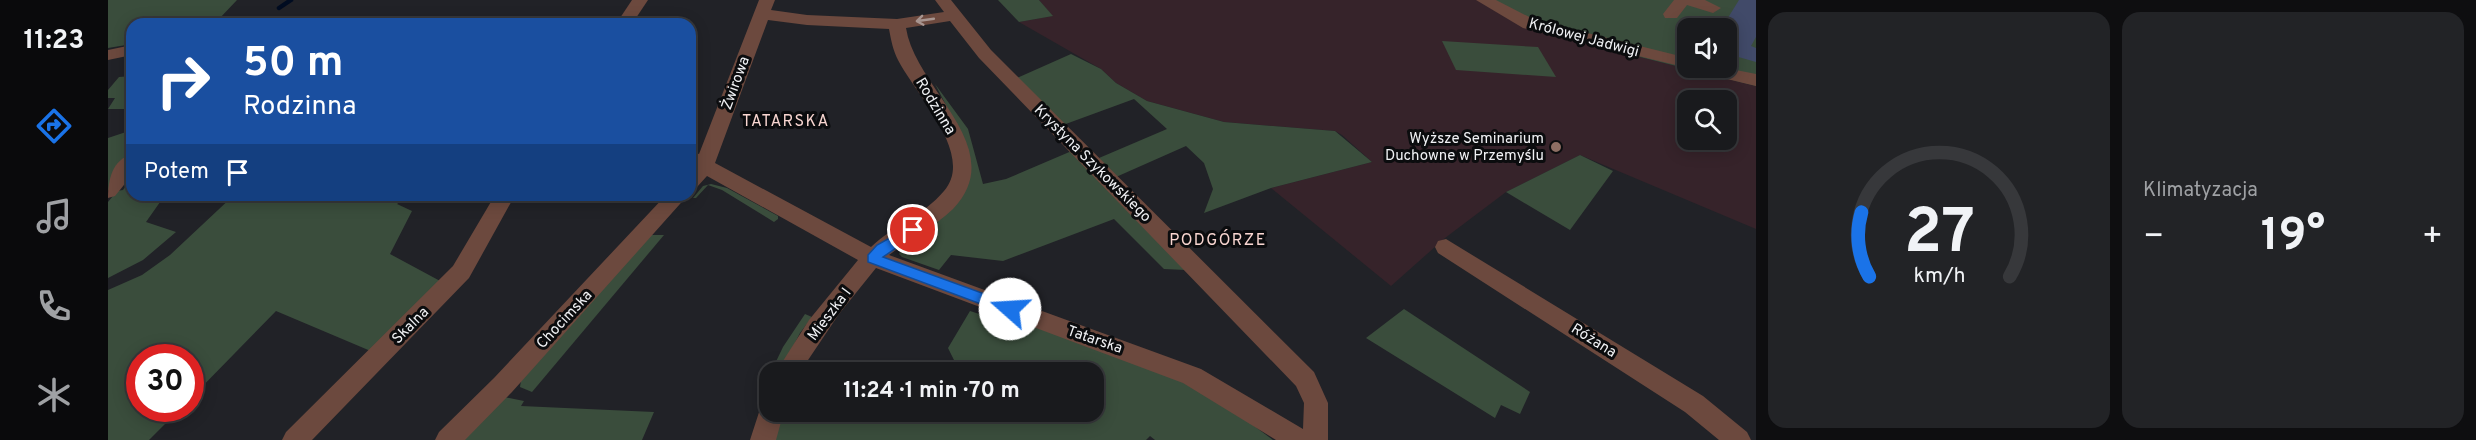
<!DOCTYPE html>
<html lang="pl">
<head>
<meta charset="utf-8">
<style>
	:root { --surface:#191a1d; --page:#222326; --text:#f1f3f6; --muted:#9fa1a4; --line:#37383b; --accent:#1a73e8 }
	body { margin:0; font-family:Overpass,sans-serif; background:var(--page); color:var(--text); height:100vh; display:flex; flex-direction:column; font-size:22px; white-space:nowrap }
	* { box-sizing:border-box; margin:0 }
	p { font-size:20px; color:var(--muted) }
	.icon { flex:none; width:33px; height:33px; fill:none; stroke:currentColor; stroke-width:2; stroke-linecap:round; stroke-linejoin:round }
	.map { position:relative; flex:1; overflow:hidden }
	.drawer { display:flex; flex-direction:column; gap:12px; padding:12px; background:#0e0e10; width:720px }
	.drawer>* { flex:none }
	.banner { position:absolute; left:18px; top:18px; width:570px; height:183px; border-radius:18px; box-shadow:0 3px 15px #0003,0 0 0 2px var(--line); background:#1a4fa0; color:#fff; overflow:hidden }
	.buttons { position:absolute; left:1569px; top:18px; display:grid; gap:12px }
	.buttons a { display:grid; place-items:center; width:60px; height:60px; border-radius:12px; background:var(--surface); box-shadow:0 3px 15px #0003,0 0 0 2px var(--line); font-size:30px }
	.speed { position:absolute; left:18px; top:344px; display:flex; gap:12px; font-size:30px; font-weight:700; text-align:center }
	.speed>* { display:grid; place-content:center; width:78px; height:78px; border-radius:50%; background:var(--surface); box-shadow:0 3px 15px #0003,0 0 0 2px var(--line); line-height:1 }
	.speed .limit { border:9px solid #d22; background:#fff; color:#111 }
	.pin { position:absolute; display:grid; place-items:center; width:51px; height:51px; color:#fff; margin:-26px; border:3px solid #fff; border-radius:50%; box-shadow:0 2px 6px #0007 }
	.me { position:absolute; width:66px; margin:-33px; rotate:289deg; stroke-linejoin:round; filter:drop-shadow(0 0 4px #0008) }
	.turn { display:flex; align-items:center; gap:21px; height:126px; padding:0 18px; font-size:27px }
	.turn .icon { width:78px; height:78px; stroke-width:2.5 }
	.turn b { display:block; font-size:42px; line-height:51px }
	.then { display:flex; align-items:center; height:57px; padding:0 18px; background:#0003; gap:12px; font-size:22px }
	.big { font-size:45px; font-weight:700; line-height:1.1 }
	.drawer .tile { flex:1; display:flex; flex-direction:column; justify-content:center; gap:9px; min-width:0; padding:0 21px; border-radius:18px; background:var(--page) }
	.drawer .dial { align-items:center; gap:0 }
	.dial svg { height:156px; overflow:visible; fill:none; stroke:var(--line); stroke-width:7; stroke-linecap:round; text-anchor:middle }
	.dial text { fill:var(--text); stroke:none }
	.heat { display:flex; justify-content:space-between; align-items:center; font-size:33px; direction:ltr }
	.drawer .tiles { flex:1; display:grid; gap:12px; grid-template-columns:repeat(2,1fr) }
	.trip { position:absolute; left:651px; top:362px; width:345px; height:60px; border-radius:18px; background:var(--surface); box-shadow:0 3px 15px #0003,0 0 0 2px var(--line); font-weight:700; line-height:60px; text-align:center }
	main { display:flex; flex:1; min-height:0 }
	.tab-bar { display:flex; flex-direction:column; width:108px; justify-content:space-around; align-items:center; background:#0a0a0c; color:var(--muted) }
	.tab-bar .icon { width:42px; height:42px }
	.tab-bar .current { color:var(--accent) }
	.tab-bar b { font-size:27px; color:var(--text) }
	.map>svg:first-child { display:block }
	.education { fill:#36232a; fill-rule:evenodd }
	.green { fill:#3a4d3c; fill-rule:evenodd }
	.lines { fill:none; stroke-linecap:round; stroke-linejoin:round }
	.stream { stroke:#000c21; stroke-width:4.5 }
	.building { fill:#414a69 }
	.minor { fill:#6c493e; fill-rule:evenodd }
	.oneway { stroke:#a79590 }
	.route { fill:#1a73e8; stroke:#114b97; stroke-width:1.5 }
	.education-dot { fill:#8d6e63; stroke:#0b0c0e; stroke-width:2 }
	.labels { text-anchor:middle; stroke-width:6; stroke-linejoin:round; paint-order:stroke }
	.street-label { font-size:15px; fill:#f0f1f4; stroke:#0b0c0e }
	.poi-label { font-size:15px; fill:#f0f1f4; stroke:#0b0c0e; text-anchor:end }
	.neighbourhood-label { font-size:16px; letter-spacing:1.5px; fill:#f9d6d1; stroke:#0b0c0e }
</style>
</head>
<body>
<main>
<nav class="tab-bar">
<b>11:23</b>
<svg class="icon current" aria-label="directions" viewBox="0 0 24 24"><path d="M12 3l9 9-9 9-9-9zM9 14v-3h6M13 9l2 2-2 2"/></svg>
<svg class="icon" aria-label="music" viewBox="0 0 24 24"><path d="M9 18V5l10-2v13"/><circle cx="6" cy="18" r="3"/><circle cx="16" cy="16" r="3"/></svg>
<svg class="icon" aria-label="phone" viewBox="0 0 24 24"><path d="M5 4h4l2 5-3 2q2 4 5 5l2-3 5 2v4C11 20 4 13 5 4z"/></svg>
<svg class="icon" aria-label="climate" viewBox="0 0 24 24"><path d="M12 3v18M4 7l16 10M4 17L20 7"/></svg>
</nav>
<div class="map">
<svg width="1648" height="440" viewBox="0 0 1648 440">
	<rect width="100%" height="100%" fill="#212227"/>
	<!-- education -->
	<path class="education" d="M931,0H1370L1432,32L1648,86V229L1472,155L1398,192L1337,238L1283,286L1163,188L1264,162L1234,135L1227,131L1116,122L1039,101L1008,83L993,69L911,22L944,16ZM1580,100H1618V140H1580Z"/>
	<!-- green -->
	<g class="green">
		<path d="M0,0H129L110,20L76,24H24V44L0,48Z"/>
		<path d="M890,0H931L945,16L911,22Z"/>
		<path d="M1370,0H1648V86L1432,32ZM1580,28H1618V68H1580Z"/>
		<path d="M1334,41L1430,47L1448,77L1348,70Z"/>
		<path d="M963,54L993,69L1008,83L1039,101L1116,122L1227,131L1264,162L1163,188L1096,213L1105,189L1096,163L1078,146L1008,177L991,158L1059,129L1026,99L955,125L909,78Z"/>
		<path d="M24,76V109H0L7,98H0V90L11,77Z"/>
		<path d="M827,84L860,129L875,184L898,179L966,150L1078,270L1056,269L1006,219L895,261L843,255L831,270L794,257L791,254L794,246L842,210L854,196L859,183L853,134Z"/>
		<path d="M24,130C24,153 14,173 0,191V138Z"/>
		<path d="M1472,155L1505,171L1462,230L1398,192Z"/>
		<path d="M24,177V195H57L38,222L68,232L35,260L0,278V202L9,191L15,190Z"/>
		<path d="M603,184L619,188L670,216V219L666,222L614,190L600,185L588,198H585L595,186Z"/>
		<path d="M126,195H300L289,204L304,211L282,254L334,282L265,352L168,311L83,398L82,357H32V408H73L41,440H0V290L34,275L62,255Z"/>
		<path d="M541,235H556L424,392L412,387L413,381Z"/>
		<path d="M1296,309L1422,392L1412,414L1393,405L1387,418L1258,338Z"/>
		<path d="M862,311L893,321L897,315L1066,377L1134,417L1165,440H1047L1042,436L1038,440H664L671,417L680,414L986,411V372H866L867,368L846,360L840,348Z"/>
		<path d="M697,314L704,317L692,333L672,372H663L675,347Z"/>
		<path d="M396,397L416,401L413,406L546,412L534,440H356Z"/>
	</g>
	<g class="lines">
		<!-- stream -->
		<path class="stream" d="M171,8L183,0"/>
	</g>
	<!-- building -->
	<path class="building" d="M1631,0H1648V37L1643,46L1648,48V62L1627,56L1618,51V21Z"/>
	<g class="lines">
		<!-- minor -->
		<g class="minor">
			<path d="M524,0H540L524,24H508Z"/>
			<path d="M651,0H667L663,10L699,15L789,19L836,12L827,0H843L883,50L1206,372L1220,403V440H1168L1075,383L768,268L731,314L692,372H668L701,320L750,260L599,176L589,187L582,189V151L591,154ZM660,20L699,25L781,29C783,40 785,50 790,60C806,92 868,155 836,191C816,215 785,226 763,247L607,163ZM842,21L871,58L1188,386L1196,403L1195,429L1093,369L781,255C802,239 826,227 845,209C903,148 807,89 798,28Z"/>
			<path d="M1368,0H1388L1427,20L1580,58V68H1583H1580L1415,28Z"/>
			<path d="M1566,0H1597L1613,8L1605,13L1579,5L1569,18H1557L1555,14Z"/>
			<path d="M24,45V55L0,60V50Z"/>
			<path d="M1587,68H1618L1648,74V86L1590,72Z"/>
			<path d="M24,154V175L7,196L0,198C0,180 4,160 24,154Z"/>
			<path d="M387,195H407L361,278L204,440H174L178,432L345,266Z"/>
			<path d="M558,195H580L404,392L357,440H327L331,432L386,378Z"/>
			<path d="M1338,239L1595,396L1639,432L1643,440H1611L1577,412L1330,253L1327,247L1330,241Z"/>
			<path d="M662,401V411H676L668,440H642L654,403Z"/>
		</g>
	</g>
	<!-- one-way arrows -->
	<defs><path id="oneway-shaft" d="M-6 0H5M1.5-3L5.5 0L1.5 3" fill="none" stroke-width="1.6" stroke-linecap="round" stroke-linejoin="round" transform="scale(1.5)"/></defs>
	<use class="oneway" href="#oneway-shaft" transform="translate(817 20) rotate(172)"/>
	<!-- route -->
	<path class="route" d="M805,225L812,230L810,233L775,257L907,305L909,309L907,313H897L760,262V255L769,245Z"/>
	<!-- markers -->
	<circle class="education-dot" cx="1448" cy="147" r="6"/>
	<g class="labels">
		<!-- street labels -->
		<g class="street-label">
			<text transform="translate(1476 37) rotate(15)" y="5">Królowej Jadwigi</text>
			<text transform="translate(627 83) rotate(-70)" y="5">Żwirowa</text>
			<text transform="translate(828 106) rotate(59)" y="5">Rodzinna</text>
			<text transform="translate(985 163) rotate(45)" y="5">Krystyna Szykowskiego</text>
			<text transform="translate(721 314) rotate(-53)" y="5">Mieszka I</text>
			<text transform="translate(456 319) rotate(-47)" y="5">Chocimska</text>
			<text transform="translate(302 325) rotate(-45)" y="5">Skalna</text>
			<text transform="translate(987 339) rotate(19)" y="5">Tatarska</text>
			<text transform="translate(1486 340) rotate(32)" y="5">Różana</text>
		</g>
		<!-- poi labels -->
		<g class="poi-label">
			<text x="1436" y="143">Wyższe Seminarium<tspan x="1436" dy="17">Duchowne w Przemyślu</tspan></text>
		</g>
		<!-- neighbourhood labels -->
		<g class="neighbourhood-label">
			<text x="678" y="126">TATARSKA</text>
			<text x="1110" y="245">PODGÓRZE</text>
		</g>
	</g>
</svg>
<div class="buttons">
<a><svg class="icon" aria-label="sound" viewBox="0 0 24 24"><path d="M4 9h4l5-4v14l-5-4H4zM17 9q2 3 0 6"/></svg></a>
<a><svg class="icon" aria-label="search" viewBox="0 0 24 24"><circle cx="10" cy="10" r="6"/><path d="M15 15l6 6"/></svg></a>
</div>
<div class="speed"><div class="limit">30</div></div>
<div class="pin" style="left:805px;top:230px;background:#d93025"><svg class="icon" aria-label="arrive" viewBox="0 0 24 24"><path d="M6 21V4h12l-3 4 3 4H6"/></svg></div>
<svg class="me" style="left:902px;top:309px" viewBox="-20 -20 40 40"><circle r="19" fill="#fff"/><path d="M0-13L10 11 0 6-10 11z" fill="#1a73e8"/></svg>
<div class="trip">11:24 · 1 min · 70 m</div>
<div class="banner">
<div class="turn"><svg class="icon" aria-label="right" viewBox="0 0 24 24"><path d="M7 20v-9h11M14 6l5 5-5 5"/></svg><div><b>50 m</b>Rodzinna</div></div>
<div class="then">Potem<svg class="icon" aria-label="arrive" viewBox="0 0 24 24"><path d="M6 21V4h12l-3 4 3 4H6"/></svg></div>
</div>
</div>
<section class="drawer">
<div class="tiles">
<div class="tile dial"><svg viewBox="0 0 100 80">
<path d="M14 69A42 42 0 1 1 86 69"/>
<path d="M14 69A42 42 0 0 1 10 36" stroke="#1a73e8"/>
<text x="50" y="56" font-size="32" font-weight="700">27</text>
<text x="50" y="72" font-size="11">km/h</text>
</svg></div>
<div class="tile"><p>Klimatyzacja</p>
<div class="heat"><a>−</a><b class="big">19°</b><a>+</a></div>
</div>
</div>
</section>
</main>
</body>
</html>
